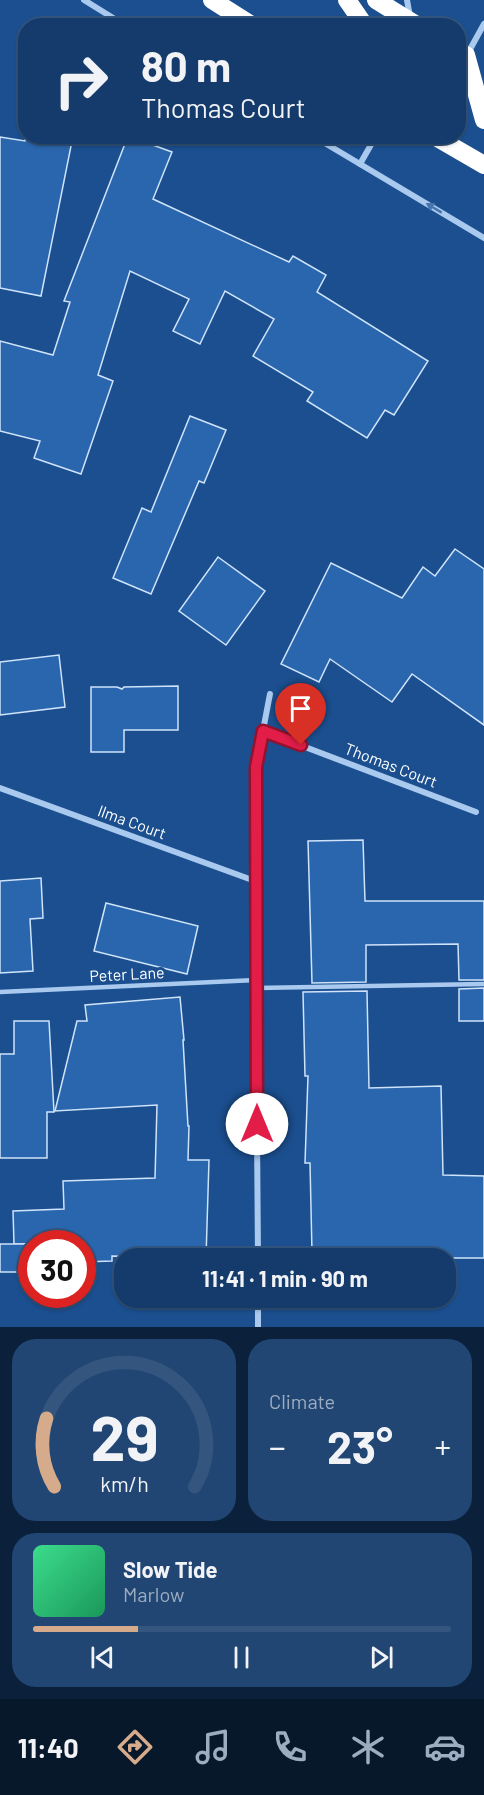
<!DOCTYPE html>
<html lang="en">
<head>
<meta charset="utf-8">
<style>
	:root { --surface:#143b6b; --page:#214673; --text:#f1f3f6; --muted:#9dadc1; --line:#33557e; --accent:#d6ab8b }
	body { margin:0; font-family:Barlow,sans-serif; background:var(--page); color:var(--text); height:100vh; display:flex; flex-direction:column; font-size:22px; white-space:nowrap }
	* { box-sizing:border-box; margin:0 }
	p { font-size:20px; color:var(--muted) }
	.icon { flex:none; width:33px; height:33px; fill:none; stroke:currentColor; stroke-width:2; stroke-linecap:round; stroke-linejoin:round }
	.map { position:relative; height:1327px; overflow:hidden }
	.side { display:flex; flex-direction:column; gap:12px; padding:12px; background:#0b203b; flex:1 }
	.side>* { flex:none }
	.banner { position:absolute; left:18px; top:18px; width:448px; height:126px; border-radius:24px; box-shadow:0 2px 4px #0004,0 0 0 2px var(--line); background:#143b6b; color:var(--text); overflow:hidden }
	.speed { position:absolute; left:18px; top:1230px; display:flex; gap:12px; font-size:30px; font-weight:700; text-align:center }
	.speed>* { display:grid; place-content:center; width:78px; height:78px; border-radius:50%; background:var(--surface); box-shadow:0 2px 4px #0004,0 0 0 2px var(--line); line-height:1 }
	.speed .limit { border:9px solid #d22; background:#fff; color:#111 }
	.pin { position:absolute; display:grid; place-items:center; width:51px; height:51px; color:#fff; margin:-62px -26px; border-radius:50% 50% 50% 0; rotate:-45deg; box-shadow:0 0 6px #0007 }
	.pin .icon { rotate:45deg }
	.me { position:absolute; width:66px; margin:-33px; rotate:0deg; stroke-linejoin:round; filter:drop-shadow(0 0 4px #0008) }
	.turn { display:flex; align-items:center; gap:21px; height:126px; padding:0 24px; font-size:27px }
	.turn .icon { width:78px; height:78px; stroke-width:2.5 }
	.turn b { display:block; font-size:42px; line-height:51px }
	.big { font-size:45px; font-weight:700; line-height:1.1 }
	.side .tile { flex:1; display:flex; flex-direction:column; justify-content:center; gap:9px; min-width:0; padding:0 21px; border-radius:24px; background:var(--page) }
	.side .dial { align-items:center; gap:0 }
	.dial svg { height:156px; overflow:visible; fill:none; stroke:var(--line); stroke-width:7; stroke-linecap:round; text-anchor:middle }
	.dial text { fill:var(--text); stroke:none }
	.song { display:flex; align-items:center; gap:18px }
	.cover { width:72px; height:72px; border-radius:9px; background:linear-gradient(135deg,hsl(150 70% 55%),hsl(150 70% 35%)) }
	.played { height:6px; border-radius:3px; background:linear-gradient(90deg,var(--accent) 25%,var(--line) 25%) }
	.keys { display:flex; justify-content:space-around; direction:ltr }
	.heat { display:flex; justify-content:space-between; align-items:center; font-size:33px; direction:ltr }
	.side .tiles { flex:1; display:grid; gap:12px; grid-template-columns:1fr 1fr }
	.tile:last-child { grid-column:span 2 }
	.trip { position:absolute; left:114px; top:1248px; width:342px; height:60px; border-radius:24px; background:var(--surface); box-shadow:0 2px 4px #0004,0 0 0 2px var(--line); font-weight:700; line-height:60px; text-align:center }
	.tabs { display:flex; height:96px; justify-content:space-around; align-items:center; background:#08182b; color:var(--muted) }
	.tabs .icon { width:42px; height:42px }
	.tabs .current { color:var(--accent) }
	.tabs b { font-size:27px; color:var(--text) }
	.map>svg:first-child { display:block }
	.building { fill:#2a66ad; stroke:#cfe3fa; stroke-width:1.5 }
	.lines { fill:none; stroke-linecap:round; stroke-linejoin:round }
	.lane { stroke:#a9c9ee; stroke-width:4.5 }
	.street { stroke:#a9c9ee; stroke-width:6 }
	.highway { stroke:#fff; stroke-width:18 }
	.oneway { fill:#4674ac }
	.route-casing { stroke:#92132f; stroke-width:15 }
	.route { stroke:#e11d48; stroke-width:10 }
	.labels { text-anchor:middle; stroke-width:6; stroke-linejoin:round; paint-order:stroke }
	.street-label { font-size:16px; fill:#fff; stroke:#1b4f8f }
</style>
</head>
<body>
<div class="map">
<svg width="484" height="1327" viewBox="0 0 484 1327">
	<rect width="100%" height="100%" fill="#1b4f8f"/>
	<!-- building -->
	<g class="building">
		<path d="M26,136H73L41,296L0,288V137L25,141Z"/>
		<path d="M128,136L172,152L153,199L289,262L293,256L326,275L317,292L428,361L394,415L385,410L367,438L307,401L313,392L253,356L274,319L225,291L200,344L173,331L189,299L130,271L98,375L113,381L81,474L34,458L40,441L0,431V341L53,355L70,302L64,301Z"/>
		<path d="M190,416L226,430L204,483L199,481L151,594L113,578L142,508L151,512Z"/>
		<path d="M455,549L484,569V725L412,674L392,702L330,659L319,682L281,664L331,563L402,598L423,567L435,576Z"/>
		<path d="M218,557L265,591L226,645L179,611Z"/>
		<path d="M59,655L65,707L0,715V662Z"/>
		<path d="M178,686V730H124V752H91V687H117L122,689L124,687Z"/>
		<path d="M363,840L365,901H484V980H459L458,944L366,945V982L312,983L308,841Z"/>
		<path d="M41,878L43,918L30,919L33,971L0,973V881Z"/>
		<path d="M106,903L198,926L187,974L94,951Z"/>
		<path d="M484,988V1021H459V989Z"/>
		<path d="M367,991L369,1088L441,1086L443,1175L484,1176V1258H392V1252L312,1253L310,1163H305L308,1076H305L303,992Z"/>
		<path d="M180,997L184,1040H183L188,1126H189L188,1160H209L206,1258L112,1256V1261L82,1262V1244H14L13,1211L64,1209L63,1181L155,1178L157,1105L55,1111L77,1021H87L85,1005Z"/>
		<path d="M14,1021H49L54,1112H47V1158H0V1054H14Z"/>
		<rect x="0" y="1244" width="32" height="28"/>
	</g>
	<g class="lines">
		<!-- lane -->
		<g class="lane">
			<path d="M256,988L484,984"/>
			<path d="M0,992L256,980"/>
		</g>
		<!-- street -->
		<g class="street">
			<path d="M84,0L126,26"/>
			<path d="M407,0L410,17"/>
			<path d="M468,53L484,24"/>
			<path d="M313,136L484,238"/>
			<path d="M360,164L376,136"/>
			<path d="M263,731L476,812"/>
			<path d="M0,788L255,881"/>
			<path d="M258,1258L255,881L256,767L270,694"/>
			<path d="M258,1298V1327"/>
		</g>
		<!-- highway -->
		<g class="highway">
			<path d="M212,0L253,26"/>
			<path d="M347,0L365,26"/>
			<path d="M376,0L418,26"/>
			<path d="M466,55L484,120"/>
			<path d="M434,136L484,165"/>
		</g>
	</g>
	<!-- one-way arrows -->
	<defs><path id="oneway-solid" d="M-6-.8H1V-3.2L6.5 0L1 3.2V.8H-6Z" transform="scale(1.5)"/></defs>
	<use class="oneway" href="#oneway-solid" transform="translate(434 208) rotate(-149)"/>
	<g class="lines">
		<defs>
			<path id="route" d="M257,1124L256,767L263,731L301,745"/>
		</defs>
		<!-- route casing -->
		<use href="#route" class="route-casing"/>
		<!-- route -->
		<use href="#route" class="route"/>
	</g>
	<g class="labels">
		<!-- street labels -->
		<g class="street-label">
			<text transform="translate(391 765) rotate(21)" y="6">Thomas Court</text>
			<text transform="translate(132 822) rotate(20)" y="6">Ilma Court</text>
			<text transform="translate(127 974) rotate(-3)" y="6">Peter Lane</text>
		</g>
	</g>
</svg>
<div class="speed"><div class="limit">30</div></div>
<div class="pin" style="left:301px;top:745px;background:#d93025"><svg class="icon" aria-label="arrive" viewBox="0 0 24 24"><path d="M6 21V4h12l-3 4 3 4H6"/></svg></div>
<svg class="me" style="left:257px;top:1124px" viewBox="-20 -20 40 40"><circle r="19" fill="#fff"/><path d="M0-13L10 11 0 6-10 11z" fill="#e11d48"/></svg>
<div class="trip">11:41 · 1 min · 90 m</div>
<div class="banner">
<div class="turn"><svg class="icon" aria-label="right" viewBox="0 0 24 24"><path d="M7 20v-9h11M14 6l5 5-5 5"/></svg><div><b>80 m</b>Thomas Court</div></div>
</div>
</div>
<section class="side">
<div class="tiles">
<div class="tile dial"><svg viewBox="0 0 100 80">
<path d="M14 69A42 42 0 1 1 86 69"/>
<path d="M14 69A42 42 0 0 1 10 34" stroke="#d6ab8b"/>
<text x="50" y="56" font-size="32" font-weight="700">29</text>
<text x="50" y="72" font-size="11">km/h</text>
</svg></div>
<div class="tile"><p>Climate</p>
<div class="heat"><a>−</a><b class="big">23°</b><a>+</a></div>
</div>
<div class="tile">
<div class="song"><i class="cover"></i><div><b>Slow Tide</b><p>Marlow</p></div></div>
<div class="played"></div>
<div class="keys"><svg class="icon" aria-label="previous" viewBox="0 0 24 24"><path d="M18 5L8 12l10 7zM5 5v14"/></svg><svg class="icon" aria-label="pause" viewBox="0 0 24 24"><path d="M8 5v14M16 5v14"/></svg><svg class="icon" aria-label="next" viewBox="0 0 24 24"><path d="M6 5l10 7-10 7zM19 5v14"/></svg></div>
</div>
</div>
</section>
<nav class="tabs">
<b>11:40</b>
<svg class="icon current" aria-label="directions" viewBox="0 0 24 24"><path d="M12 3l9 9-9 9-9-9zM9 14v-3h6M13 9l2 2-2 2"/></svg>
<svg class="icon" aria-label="music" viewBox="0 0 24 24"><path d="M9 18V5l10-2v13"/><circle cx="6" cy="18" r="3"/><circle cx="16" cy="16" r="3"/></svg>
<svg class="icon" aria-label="phone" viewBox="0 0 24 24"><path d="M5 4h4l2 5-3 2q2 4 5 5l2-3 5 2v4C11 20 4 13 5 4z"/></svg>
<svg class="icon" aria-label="climate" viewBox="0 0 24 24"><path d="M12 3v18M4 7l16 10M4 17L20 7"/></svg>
<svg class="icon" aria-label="car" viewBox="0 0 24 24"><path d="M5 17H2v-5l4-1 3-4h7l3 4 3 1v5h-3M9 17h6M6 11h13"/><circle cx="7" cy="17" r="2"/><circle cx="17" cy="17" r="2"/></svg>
</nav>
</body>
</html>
